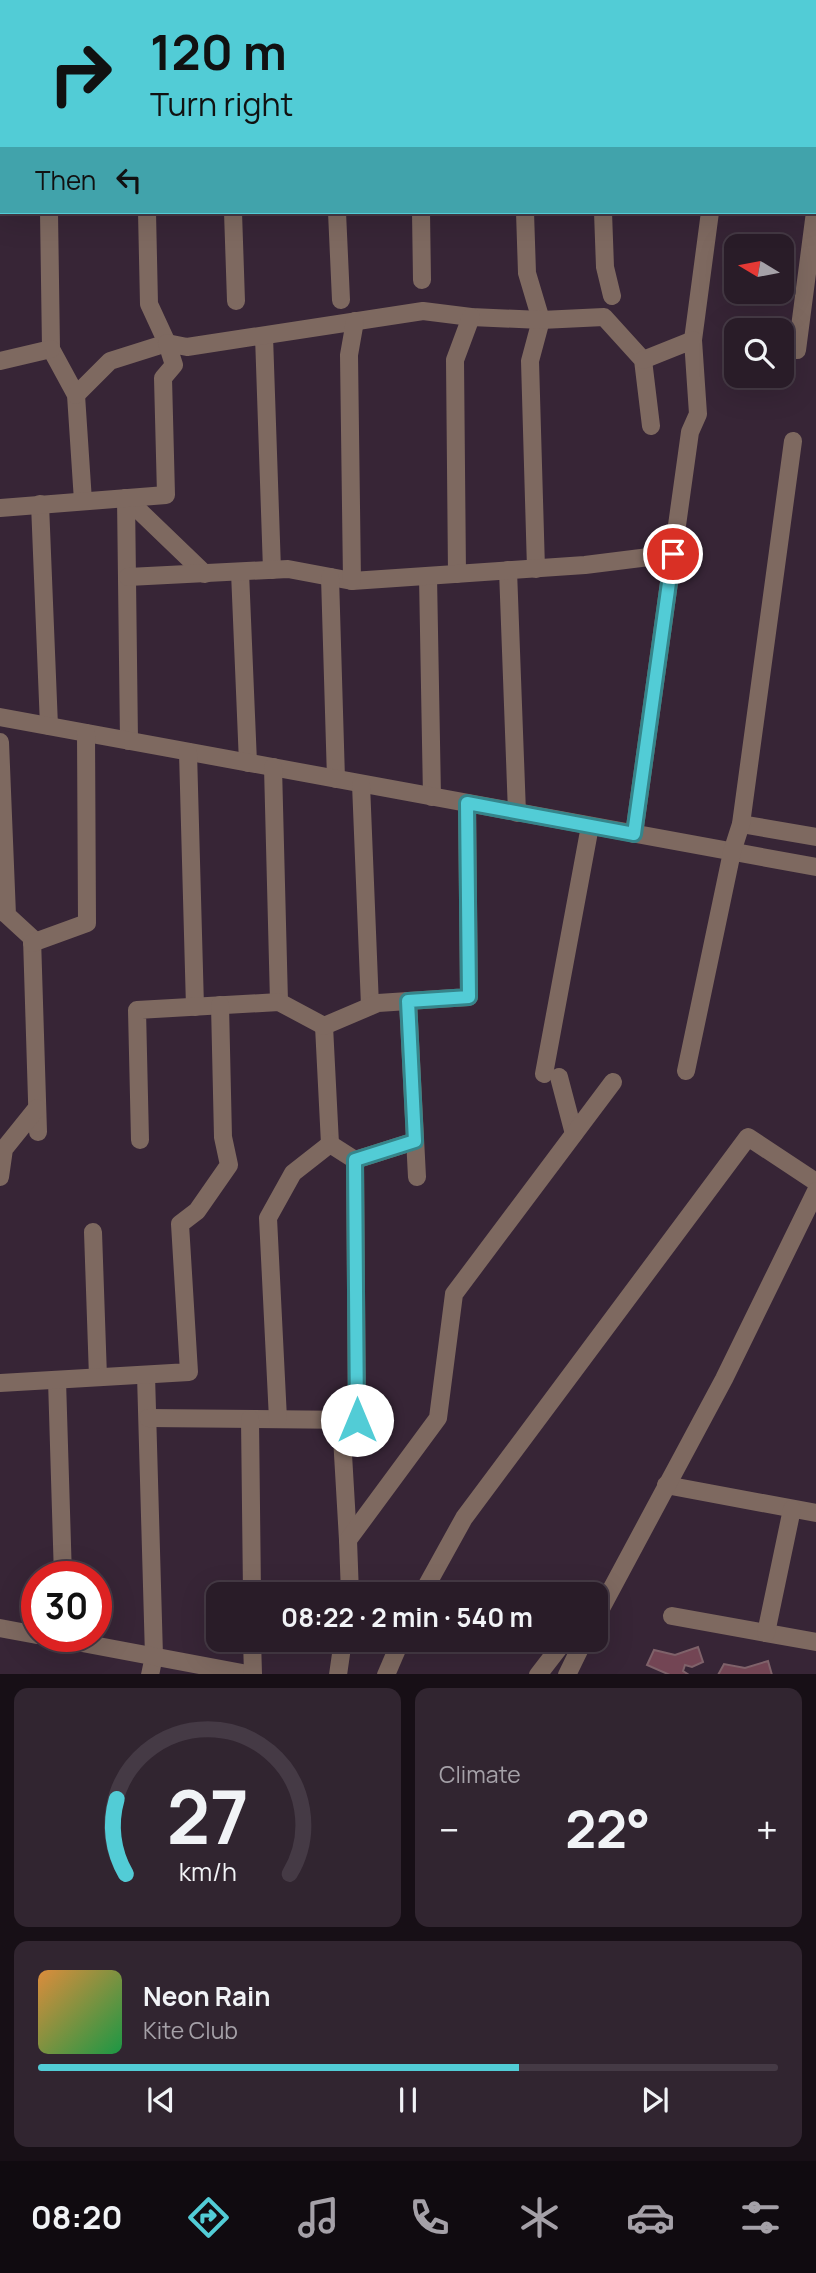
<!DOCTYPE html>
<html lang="en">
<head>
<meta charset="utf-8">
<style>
	:root { --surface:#291c28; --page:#312530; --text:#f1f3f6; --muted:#a5a1a8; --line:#453a45; --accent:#52ccd6 }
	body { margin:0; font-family:Manrope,sans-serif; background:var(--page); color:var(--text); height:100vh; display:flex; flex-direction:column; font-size:26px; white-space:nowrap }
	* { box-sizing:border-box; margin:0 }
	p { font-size:23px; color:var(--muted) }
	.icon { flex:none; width:38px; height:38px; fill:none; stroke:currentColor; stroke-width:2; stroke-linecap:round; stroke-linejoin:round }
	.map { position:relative; height:1674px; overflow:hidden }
	.panel { display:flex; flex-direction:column; gap:14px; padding:14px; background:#170f16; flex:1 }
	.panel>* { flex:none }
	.guide { position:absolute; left:0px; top:0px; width:817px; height:214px; box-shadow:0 7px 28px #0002,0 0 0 2px var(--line); background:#52ccd6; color:#111; overflow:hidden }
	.needle { width:46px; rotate:280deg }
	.tools { position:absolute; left:724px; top:234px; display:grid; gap:14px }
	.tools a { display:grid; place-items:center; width:70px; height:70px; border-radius:14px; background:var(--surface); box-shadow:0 7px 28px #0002,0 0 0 2px var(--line); font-size:35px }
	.speed { position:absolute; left:21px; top:1561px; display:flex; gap:14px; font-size:35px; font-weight:700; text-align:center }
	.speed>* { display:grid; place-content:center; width:91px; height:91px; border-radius:50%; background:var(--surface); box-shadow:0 7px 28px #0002,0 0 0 2px var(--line); line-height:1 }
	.speed .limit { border:10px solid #d22; background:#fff; color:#111 }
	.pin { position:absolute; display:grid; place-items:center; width:60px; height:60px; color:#fff; margin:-30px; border:4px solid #fff; border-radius:50%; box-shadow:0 2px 7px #0007 }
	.me { position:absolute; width:77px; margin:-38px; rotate:0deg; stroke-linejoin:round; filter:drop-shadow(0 0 5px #0008) }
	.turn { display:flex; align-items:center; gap:24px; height:147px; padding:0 35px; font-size:32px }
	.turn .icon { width:91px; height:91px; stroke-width:2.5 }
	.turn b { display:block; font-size:49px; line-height:60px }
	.then { display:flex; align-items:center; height:66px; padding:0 35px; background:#0003; gap:14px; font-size:26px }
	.big { font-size:52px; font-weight:700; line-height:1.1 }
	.panel .widget { flex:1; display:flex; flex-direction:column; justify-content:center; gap:10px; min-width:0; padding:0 24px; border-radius:14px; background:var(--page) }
	.panel .dial { align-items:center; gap:0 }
	.dial svg { height:182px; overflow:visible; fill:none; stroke:var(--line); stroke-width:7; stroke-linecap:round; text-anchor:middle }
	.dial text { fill:var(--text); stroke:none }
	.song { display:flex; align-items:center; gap:21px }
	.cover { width:84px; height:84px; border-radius:10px; background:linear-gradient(135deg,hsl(30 70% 55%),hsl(140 70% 35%)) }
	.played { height:7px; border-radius:4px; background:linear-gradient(90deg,var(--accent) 65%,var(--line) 65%) }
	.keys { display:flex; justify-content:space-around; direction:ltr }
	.heat { display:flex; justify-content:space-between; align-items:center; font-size:38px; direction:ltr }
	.panel .tiles { flex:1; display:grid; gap:14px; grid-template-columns:1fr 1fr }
	.widget:last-child { grid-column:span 2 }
	.trip { position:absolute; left:206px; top:1582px; width:402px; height:70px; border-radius:14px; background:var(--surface); box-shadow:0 7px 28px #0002,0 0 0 2px var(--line); font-weight:700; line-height:70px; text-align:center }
	.tab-bar { display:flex; height:112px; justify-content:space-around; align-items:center; background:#100b10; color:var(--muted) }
	.tab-bar .icon { width:49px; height:49px }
	.tab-bar .on { color:var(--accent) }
	.tab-bar b { font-size:32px; color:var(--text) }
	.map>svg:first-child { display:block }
	.building { fill:#734554; stroke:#7f626a; stroke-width:2 }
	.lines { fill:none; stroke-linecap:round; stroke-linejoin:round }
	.minor { stroke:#7e6960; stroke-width:18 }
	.route-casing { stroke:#35858b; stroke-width:18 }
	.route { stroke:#52ccd6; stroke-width:12 }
</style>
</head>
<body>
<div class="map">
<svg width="816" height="1675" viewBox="0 0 816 1675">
	<rect width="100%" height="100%" fill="#372536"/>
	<!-- building -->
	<g class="building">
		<path d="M698,1647L703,1662L692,1667L685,1665L683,1671L689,1675H670L647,1665L654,1650L675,1655Z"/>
		<path d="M768,1661L772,1675H718L724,1664L745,1668Z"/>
	</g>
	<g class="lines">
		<!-- minor -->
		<g class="minor">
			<path d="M63,0V2"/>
			<path d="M166,0V2"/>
			<path d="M247,0V2"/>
			<path d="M352,0V2"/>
			<path d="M438,0V2"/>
			<path d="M544,0V2"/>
			<path d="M685,2V0"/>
			<path d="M0,146H2"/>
			<path d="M49,212L51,349L76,395L83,501"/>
			<path d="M233,212L236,301"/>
			<path d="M337,212L341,300"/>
			<path d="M421,212L422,280"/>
			<path d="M525,212L527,273L541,320L530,361L536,569"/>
			<path d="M603,212L605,267L612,296"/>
			<path d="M264,336L272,570"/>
			<path d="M693,340L710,212"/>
			<path d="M797,350L815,212"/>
			<path d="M0,361L51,349"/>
			<path d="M76,395L110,361L167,343L149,304L147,212"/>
			<path d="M126,498L129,741"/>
			<path d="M126,498L205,574"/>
			<path d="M40,504L49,726"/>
			<path d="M0,508L166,495L163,378L174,365L167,343L187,347L423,311L471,317L541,320L604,317L643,360L651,426"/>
			<path d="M508,570L517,813"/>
			<path d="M240,572L248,763"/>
			<path d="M457,574L455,360L471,317"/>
			<path d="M428,576L432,797"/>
			<path d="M128,577L288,569L352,581L585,565L673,554"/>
			<path d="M330,577L336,779"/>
			<path d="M352,581L349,355L355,321"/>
			<path d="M0,717L816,867"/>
			<path d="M0,742L7,915L32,938L38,1132"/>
			<path d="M188,752L195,1007"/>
			<path d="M273,767L279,1002"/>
			<path d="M361,784L370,1006"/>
			<path d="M741,824L816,837"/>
			<path d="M634,834L690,432L698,414L693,340L643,360"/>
			<path d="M32,943L87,923L86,733"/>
			<path d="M408,1001L417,1177"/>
			<path d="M324,1026L330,1144"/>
			<path d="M686,1071L732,852L741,824L793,441"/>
			<path d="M544,1074L590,826"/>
			<path d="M559,1077L574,1134"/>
			<path d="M140,1140L137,1010L279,1002L324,1026L378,1003L469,997L467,803"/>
			<path d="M355,1160L415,1141"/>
			<path d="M0,1177L4,1149L37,1108"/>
			<path d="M93,1232L98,1377"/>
			<path d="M146,1375L154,1656L150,1675"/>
			<path d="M57,1380L63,1577"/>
			<path d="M0,1383L189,1372L180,1224L197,1211L229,1165L223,1137L220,1005"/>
			<path d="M148,1418L357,1420L355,1160"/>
			<path d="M250,1419L252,1594"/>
			<path d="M278,1419L268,1218L293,1173L330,1144L355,1160"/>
			<path d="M341,1420L348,1540"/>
			<path d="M666,1485L816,1513"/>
			<path d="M350,1594L348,1540L438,1418L454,1294L613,1082"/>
			<path d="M422,1594L464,1518L748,1137L816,1182"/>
			<path d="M597,1616L724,1379L816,1191"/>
			<path d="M672,1616L816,1642"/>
			<path d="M0,1628L37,1635"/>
			<path d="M766,1633L792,1509"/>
			<path d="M45,1636L253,1675"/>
			<path d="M252,1640L253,1674"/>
			<path d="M338,1675L343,1640"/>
			<path d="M386,1675L401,1640"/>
			<path d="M538,1675L565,1640"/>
			<path d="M567,1675L584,1640"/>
		</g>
	</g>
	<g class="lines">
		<defs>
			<path id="route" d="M357,1420L355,1160L415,1141L408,1001L469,997L467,803L634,834L673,554"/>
		</defs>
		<!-- route casing -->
		<use href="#route" class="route-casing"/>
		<!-- route -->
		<use href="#route" class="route"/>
	</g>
</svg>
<div class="tools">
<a><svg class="needle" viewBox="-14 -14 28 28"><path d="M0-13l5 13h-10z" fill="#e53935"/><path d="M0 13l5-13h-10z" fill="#a5a1a8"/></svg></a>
<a><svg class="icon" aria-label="search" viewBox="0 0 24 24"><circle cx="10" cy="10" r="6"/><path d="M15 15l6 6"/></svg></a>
</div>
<div class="speed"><div class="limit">30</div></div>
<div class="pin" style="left:673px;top:554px;background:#d93025"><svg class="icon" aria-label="arrive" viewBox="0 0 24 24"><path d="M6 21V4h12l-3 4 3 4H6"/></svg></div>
<svg class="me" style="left:357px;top:1420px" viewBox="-20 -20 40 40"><circle r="19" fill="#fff"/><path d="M0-13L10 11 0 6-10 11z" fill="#52ccd6"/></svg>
<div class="trip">08:22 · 2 min · 540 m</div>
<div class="guide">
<div class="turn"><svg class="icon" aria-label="right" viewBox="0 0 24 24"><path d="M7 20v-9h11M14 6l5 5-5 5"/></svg><div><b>120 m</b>Turn right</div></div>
<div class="then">Then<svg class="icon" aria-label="left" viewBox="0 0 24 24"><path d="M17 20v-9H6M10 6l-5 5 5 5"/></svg></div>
</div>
</div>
<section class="panel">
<div class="tiles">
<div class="widget dial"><svg viewBox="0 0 100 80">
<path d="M14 69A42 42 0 1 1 86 69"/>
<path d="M14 69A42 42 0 0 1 10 36" stroke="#52ccd6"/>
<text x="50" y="56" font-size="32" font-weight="700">27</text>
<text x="50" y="72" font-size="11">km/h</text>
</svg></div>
<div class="widget"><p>Climate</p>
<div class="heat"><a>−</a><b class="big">22°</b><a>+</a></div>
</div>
<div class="widget">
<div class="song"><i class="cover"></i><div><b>Neon Rain</b><p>Kite Club</p></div></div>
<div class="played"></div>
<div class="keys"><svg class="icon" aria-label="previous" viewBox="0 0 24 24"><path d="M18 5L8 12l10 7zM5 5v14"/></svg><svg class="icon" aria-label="pause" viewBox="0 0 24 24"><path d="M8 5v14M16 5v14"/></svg><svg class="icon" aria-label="next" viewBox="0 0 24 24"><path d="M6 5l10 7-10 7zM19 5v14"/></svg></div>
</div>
</div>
</section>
<nav class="tab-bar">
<b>08:20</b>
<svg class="icon on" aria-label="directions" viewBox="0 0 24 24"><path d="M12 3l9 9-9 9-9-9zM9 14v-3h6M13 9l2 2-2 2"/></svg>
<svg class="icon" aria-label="music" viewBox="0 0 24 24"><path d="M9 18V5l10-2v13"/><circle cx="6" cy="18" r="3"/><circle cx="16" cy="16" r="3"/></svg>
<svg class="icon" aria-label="phone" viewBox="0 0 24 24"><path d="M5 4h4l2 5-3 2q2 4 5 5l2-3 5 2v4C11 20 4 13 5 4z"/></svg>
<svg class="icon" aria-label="climate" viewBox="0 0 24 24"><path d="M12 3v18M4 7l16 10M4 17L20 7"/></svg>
<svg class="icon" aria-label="car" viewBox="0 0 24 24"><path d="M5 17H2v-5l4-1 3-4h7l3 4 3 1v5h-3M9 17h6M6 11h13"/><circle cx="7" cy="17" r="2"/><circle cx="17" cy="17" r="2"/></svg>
<svg class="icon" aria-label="filters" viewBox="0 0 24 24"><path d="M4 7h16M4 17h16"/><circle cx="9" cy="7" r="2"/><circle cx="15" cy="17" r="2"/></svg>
</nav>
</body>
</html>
